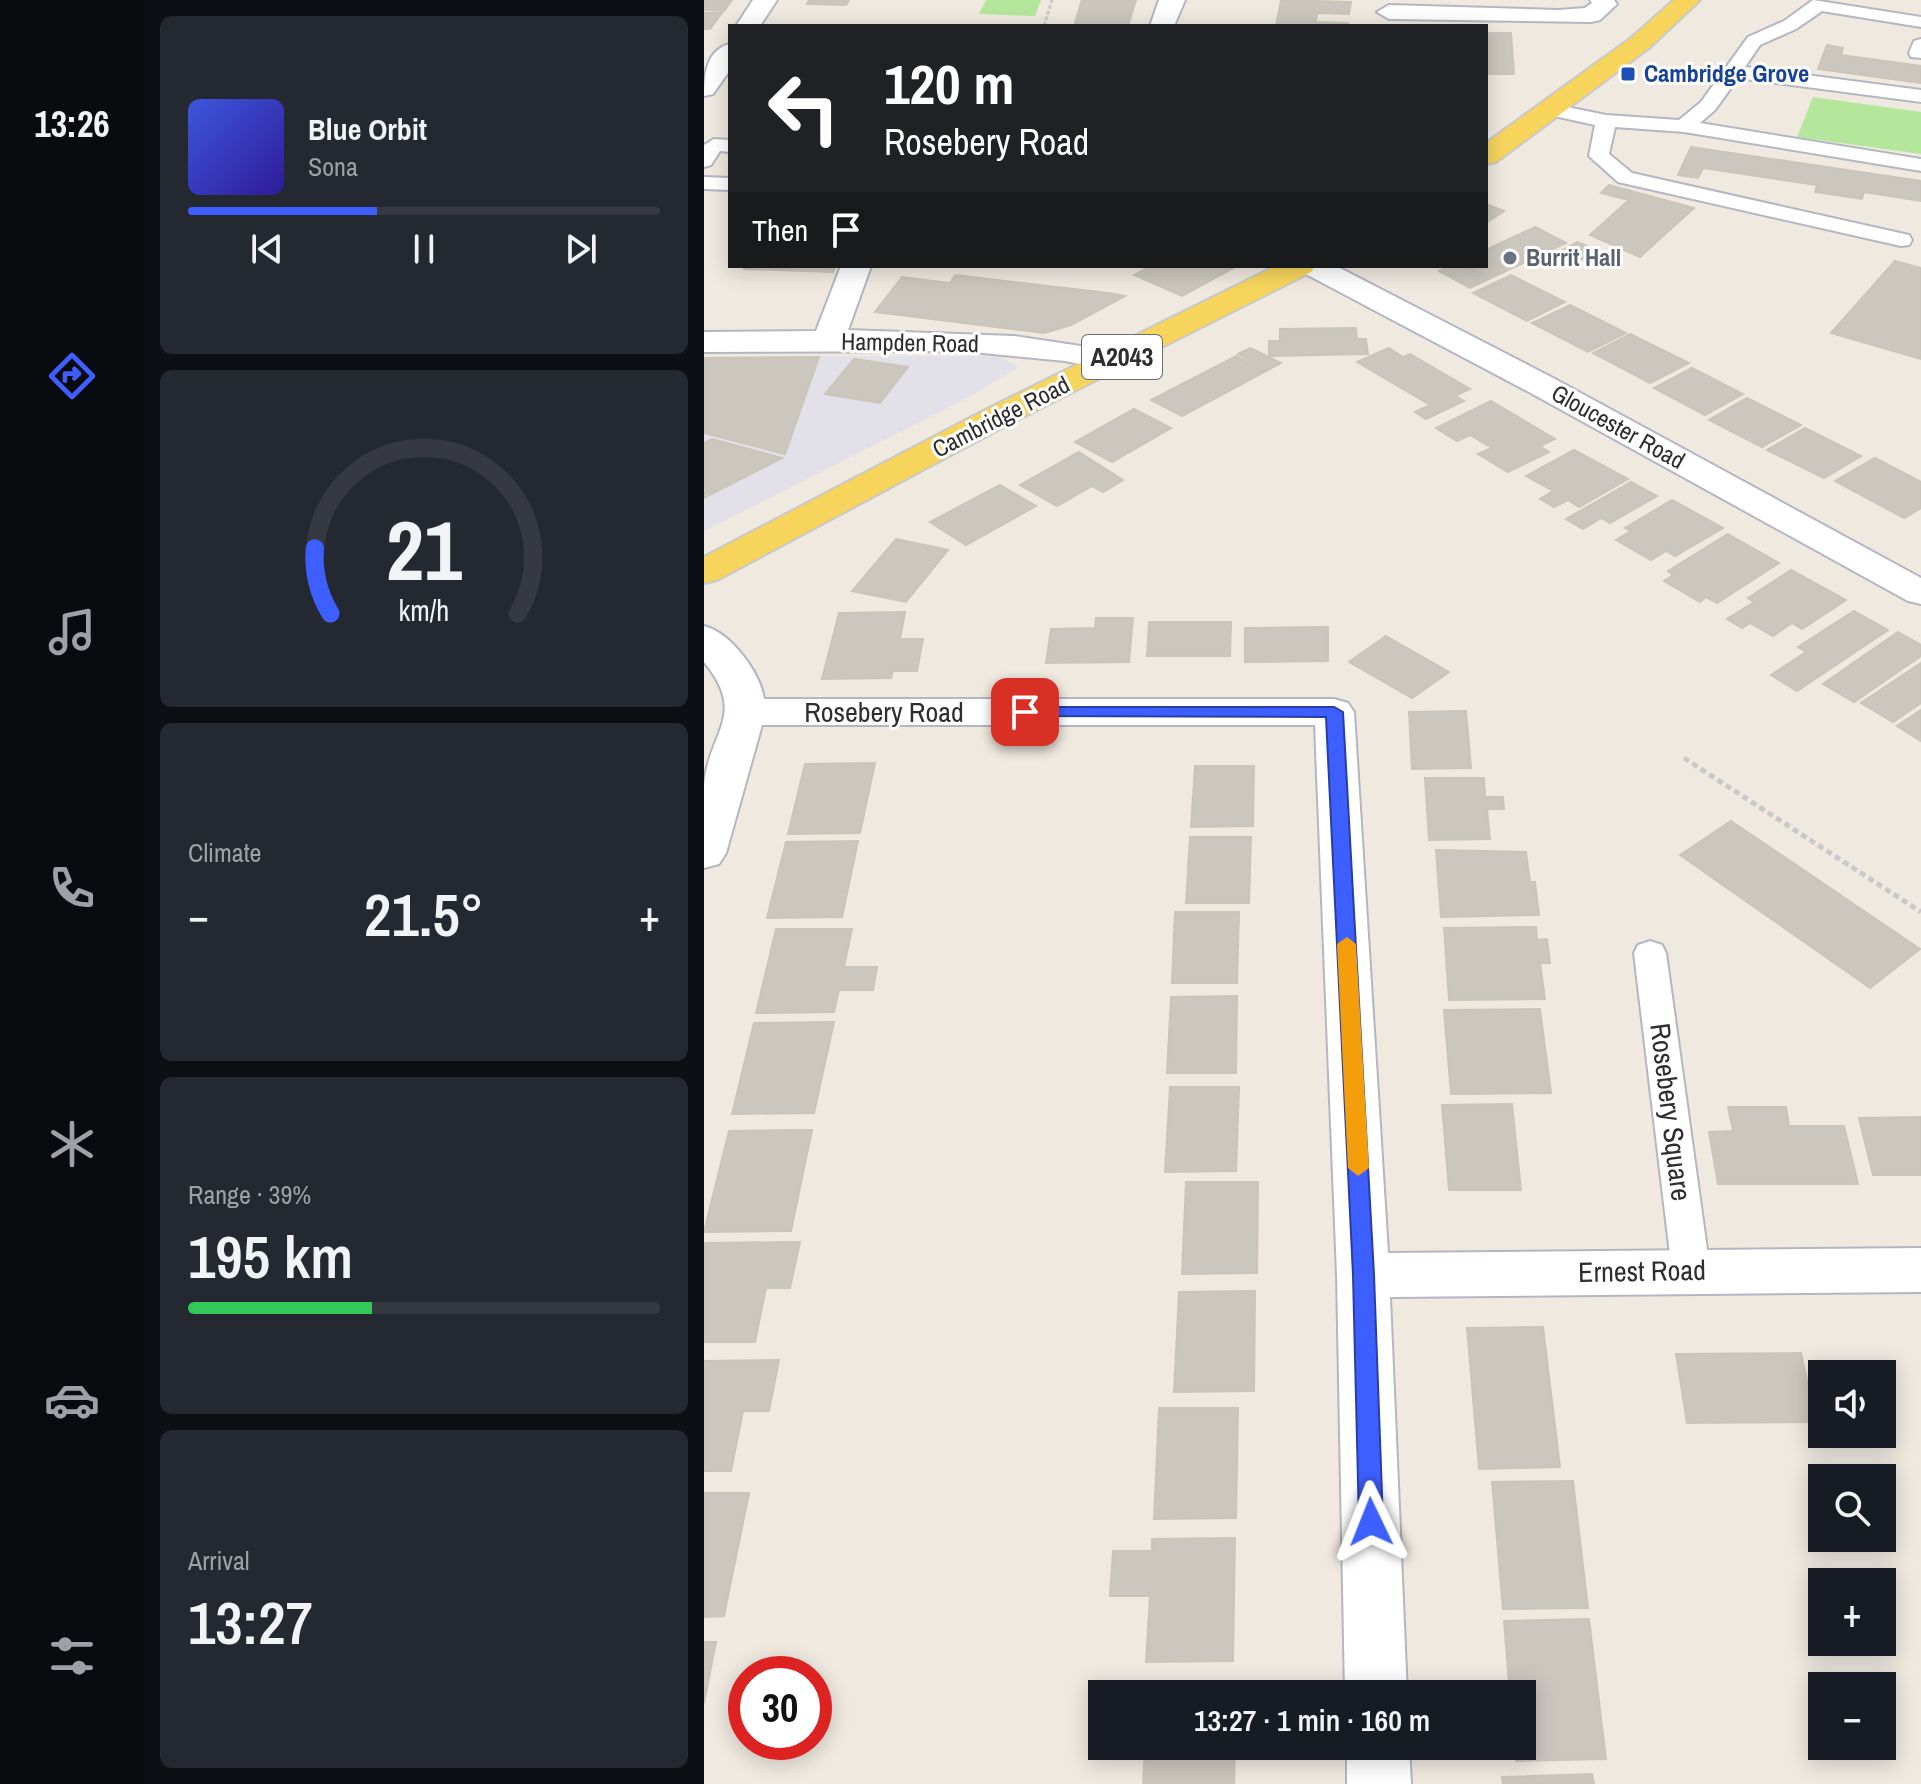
<!DOCTYPE html>
<html lang="en">
<head>
<meta charset="utf-8">
<style>
	:root { --surface:#171b24; --page:#242831; --text:#f1f3f6; --muted:#9ea1a6; --line:#363941; --accent:#3d5fff }
	body { margin:0; font-family:"Archivo Narrow",sans-serif; background:var(--page); color:var(--text); height:100vh; display:flex; flex-direction:column; font-size:30px; white-space:nowrap }
	* { box-sizing:border-box; margin:0 }
	p { font-size:26px; color:var(--muted) }
	.icon { flex:none; width:44px; height:44px; fill:none; stroke:currentColor; stroke-width:2; stroke-linecap:round; stroke-linejoin:round }
	.map { position:relative; flex:1; overflow:hidden }
	.drawer { display:flex; flex-direction:column; gap:16px; padding:16px; background:#0d0f14; width:560px }
	.drawer>* { flex:none }
	.top-card { position:absolute; left:24px; top:24px; width:760px; height:244px; border-radius:0px; box-shadow:0 4px 20px #0003; background:#202124; color:#fff; overflow:hidden }
	.buttons { position:absolute; left:1104px; top:1360px; display:grid; gap:16px }
	.buttons a { display:grid; place-items:center; width:88px; height:88px; border-radius:0px; background:var(--surface); box-shadow:0 4px 20px #0003; font-size:40px }
	.speed { position:absolute; left:24px; top:1656px; display:flex; gap:16px; font-size:40px; font-weight:700; text-align:center }
	.speed>* { display:grid; place-content:center; width:104px; height:104px; border-radius:50%; background:var(--surface); box-shadow:0 4px 20px #0003; line-height:1 }
	.speed .limit { border:12px solid #d22; background:#fff; color:#111 }
	.pin { position:absolute; display:grid; place-items:center; width:68px; height:68px; color:#fff; margin:-34px; border-radius:16px; box-shadow:0 4px 12px #0006 }
	.me { position:absolute; width:88px; margin:-44px; rotate:358deg; stroke-linejoin:round; filter:drop-shadow(0 0 6px #0008) }
	.turn { display:flex; align-items:center; gap:28px; height:168px; padding:0 24px; font-size:36px }
	.turn .icon { width:104px; height:104px; stroke-width:2.5 }
	.turn b { display:block; font-size:56px; line-height:68px }
	.then { display:flex; align-items:center; height:76px; padding:0 24px; background:#0003; gap:16px; font-size:30px }
	.big { font-size:60px; font-weight:600; line-height:1.1 }
	.drawer .card { flex:1; display:flex; flex-direction:column; justify-content:center; gap:12px; min-width:0; padding:0 28px; border-radius:12px; background:var(--page) }
	.drawer .dial { align-items:center; gap:0 }
	.dial svg { height:208px; overflow:visible; fill:none; stroke:var(--line); stroke-width:7; stroke-linecap:round; text-anchor:middle }
	.dial text { fill:var(--text); stroke:none }
	.song { display:flex; align-items:center; gap:24px }
	.cover { width:96px; height:96px; border-radius:12px; background:linear-gradient(135deg,hsl(230 70% 55%),hsl(250 70% 35%)) }
	.played { height:8px; border-radius:4px; background:linear-gradient(90deg,var(--accent) 40%,var(--line) 40%) }
	.keys { display:flex; justify-content:space-around; direction:ltr }
	.heat { display:flex; justify-content:space-between; align-items:center; font-size:44px; direction:ltr }
	.charge { height:12px; border-radius:6px; background:linear-gradient(90deg,#34c759 39%,var(--line) 0) }
	.trip { position:absolute; left:384px; top:1680px; width:448px; height:80px; border-radius:0px; background:var(--surface); box-shadow:0 4px 20px #0003; font-weight:600; line-height:80px; text-align:center }
	main { display:flex; flex:1; min-height:0 }
	.menu { display:flex; flex-direction:column; width:144px; justify-content:space-around; align-items:center; background:#090b0e; color:var(--muted) }
	.menu .icon { width:56px; height:56px }
	.menu .on { color:var(--accent) }
	.menu b { font-size:36px; color:var(--text) }
	.map>svg:first-child { display:block }
	.industrial { fill:#e2e0e8 }
	.green { fill:#b4e79b }
	.building { fill:#cbc7be; stroke:#cbc5b9; stroke-width:2 }
	.lines { fill:none; stroke-linecap:round; stroke-linejoin:round }
	.service-casing { stroke:#b4b6c1; stroke-width:4 }
	.minor-casing { stroke:#b4b6c1; stroke-width:4 }
	.tertiary-casing { stroke:#b4b6c1; stroke-width:4 }
	.primary-casing { stroke:#c9c9c9; stroke-width:4 }
	.path-far1 { stroke:#c9c9c9; stroke-width:3; stroke-dasharray:4 2; stroke-linecap:butt }
	.path { stroke:#c9c9c9; stroke-width:5; stroke-dasharray:6 4; stroke-linecap:butt }
	.service { fill:#fff; fill-rule:evenodd }
	.minor { fill:#fff; fill-rule:evenodd }
	.tertiary { fill:#fff; fill-rule:evenodd }
	.primary { fill:#f7d55d; fill-rule:evenodd }
	.route { fill:#3d5fff; stroke:#283ea6; stroke-width:2 }
	.slow { fill:#f59e0b }
	.transit-dot { fill:#1a4fb4; stroke:#fff; stroke-width:3 }
	.worship-dot { fill:#6b7280; stroke:#fff; stroke-width:3 }
	.labels { text-anchor:middle; stroke-width:6; stroke-linejoin:round; paint-order:stroke }
	.far-transit-label { font-size:24px; font-weight:bold; fill:#164399; stroke:#fff; text-anchor:start }
	.far-worship-label { font-size:24px; font-weight:bold; fill:#5b616d; stroke:#fff; text-anchor:start }
	.far-street-label { font-size:24px; fill:#2e2e2e; stroke:#fff }
	.shield { fill:#fff; stroke:#6d6d6d; stroke-width:2 }
	.shield-label { font-size:26px; font-weight:bold; fill:#2e2e2e }
	.street-label { font-size:28px; fill:#2e2e2e; stroke:#fff }
</style>
</head>
<body>
<main>
<nav class="menu">
<b>13:26</b>
<svg class="icon on" aria-label="directions" viewBox="0 0 24 24"><path d="M12 3l9 9-9 9-9-9zM9 14v-3h6M13 9l2 2-2 2"/></svg>
<svg class="icon" aria-label="music" viewBox="0 0 24 24"><path d="M9 18V5l10-2v13"/><circle cx="6" cy="18" r="3"/><circle cx="16" cy="16" r="3"/></svg>
<svg class="icon" aria-label="phone" viewBox="0 0 24 24"><path d="M5 4h4l2 5-3 2q2 4 5 5l2-3 5 2v4C11 20 4 13 5 4z"/></svg>
<svg class="icon" aria-label="climate" viewBox="0 0 24 24"><path d="M12 3v18M4 7l16 10M4 17L20 7"/></svg>
<svg class="icon" aria-label="car" viewBox="0 0 24 24"><path d="M5 17H2v-5l4-1 3-4h7l3 4 3 1v5h-3M9 17h6M6 11h13"/><circle cx="7" cy="17" r="2"/><circle cx="17" cy="17" r="2"/></svg>
<svg class="icon" aria-label="filters" viewBox="0 0 24 24"><path d="M4 7h16M4 17h16"/><circle cx="9" cy="7" r="2"/><circle cx="15" cy="17" r="2"/></svg>
</nav>
<section class="drawer">
<div class="card">
<div class="song"><i class="cover"></i><div><b>Blue Orbit</b><p>Sona</p></div></div>
<div class="played"></div>
<div class="keys"><svg class="icon" aria-label="previous" viewBox="0 0 24 24"><path d="M18 5L8 12l10 7zM5 5v14"/></svg><svg class="icon" aria-label="pause" viewBox="0 0 24 24"><path d="M8 5v14M16 5v14"/></svg><svg class="icon" aria-label="next" viewBox="0 0 24 24"><path d="M6 5l10 7-10 7zM19 5v14"/></svg></div>
</div>
<div class="card dial"><svg viewBox="0 0 100 80">
<path d="M14 69A42 42 0 1 1 86 69"/>
<path d="M14 69A42 42 0 0 1 8 44" stroke="#3d5fff"/>
<text x="50" y="56" font-size="32" font-weight="700">21</text>
<text x="50" y="72" font-size="11">km/h</text>
</svg></div>
<div class="card"><p>Climate</p>
<div class="heat"><a>−</a><b class="big">21.5°</b><a>+</a></div>
</div>
<div class="card"><p>Range · 39%</p><b class="big">195 km</b><div class="charge"></div></div>
<div class="card"><p>Arrival</p><b class="big">13:27</b></div>
</section>
<div class="map">
<svg width="1217" height="1784" viewBox="0 0 1217 1784">
	<rect width="100%" height="100%" fill="#efe9e0"/>
	<!-- industrial -->
	<path class="industrial" d="M294,356L315,367L265,397L0,531V357Z"/>
	<!-- green -->
	<g class="green">
		<path d="M282,0H337L331,16L275,14Z"/>
		<path d="M1109,97L1217,112V154L1093,137Z"/>
	</g>
	<!-- building -->
	<g class="building">
		<path d="M0,0H28L20,11L0,10Z"/>
		<path d="M105,0H145L142,5L103,4Z"/>
		<path d="M378,0H432L424,26H370Z"/>
		<path d="M577,0L647,2L645,14L613,13L612,22L644,23V26H572Z"/>
		<path d="M0,13H18L6,29H0Z"/>
		<path d="M782,33H807L810,74H782Z"/>
		<path d="M1123,45L1139,48L1137,55L1217,66V83L1114,69Z"/>
		<path d="M987,147L1217,181V201L1160,192L1158,199L1111,192L1113,185L999,168L994,178L974,175Z"/>
		<path d="M905,185L990,208L936,257L886,235L925,200L897,193Z"/>
		<path d="M782,204L800,211L782,223Z"/>
		<path d="M831,227L862,243L766,288L735,271L746,266H782V250Z"/>
		<path d="M873,242L900,253L885,262L857,251Z"/>
		<path d="M1191,261L1217,268V359L1127,333Z"/>
		<path d="M42,266H132L129,272L40,269Z"/>
		<path d="M447,266H533L478,296L430,275Z"/>
		<path d="M251,275L404,293L421,296L367,325L340,333L171,312L198,277L246,283Z"/>
		<path d="M807,275L861,302L823,321L769,293Z"/>
		<path d="M866,305L922,333L884,352L828,323Z"/>
		<path d="M652,328L653,339H662L664,354L565,356V341H576V329Z"/>
		<path d="M926,334L985,363L946,383L889,353Z"/>
		<path d="M546,348L577,363L564,370L534,354Z"/>
		<path d="M685,348L699,357L706,354L766,389L751,396L760,401L722,419L711,412L726,405L653,362Z"/>
		<path d="M532,356L562,371L478,416L447,400Z"/>
		<path d="M115,357L81,454L0,433V358Z"/>
		<path d="M150,359L204,367L176,403L121,394Z"/>
		<path d="M988,368L1039,394L1001,415L950,388Z"/>
		<path d="M1043,398L1097,425L1058,447L1005,420Z"/>
		<path d="M787,401L851,439L836,446L845,452L804,472L774,454L788,448L766,435L753,441L732,428Z"/>
		<path d="M430,409L467,428L408,462L371,442Z"/>
		<path d="M1101,428L1157,456L1120,478L1063,450Z"/>
		<path d="M8,439L78,458L0,498V443Z"/>
		<path d="M870,450L924,479L875,507L864,500L850,507L836,499L849,491L822,476Z"/>
		<path d="M375,452L419,480L399,492L388,486L353,506L316,485Z"/>
		<path d="M1171,458L1217,482V508L1200,518L1131,481Z"/>
		<path d="M927,482L953,496L906,523L897,518L879,529L862,519Z"/>
		<path d="M296,485L332,506L262,545L226,522Z"/>
		<path d="M968,500L1019,528L971,556L962,551L947,560L912,540L927,531L921,528Z"/>
		<path d="M1024,534L1075,563L1013,603L1002,597L996,602L960,581L969,575L964,571Z"/>
		<path d="M192,539L244,550L202,602L148,591Z"/>
		<path d="M1087,570L1142,600L1098,629L1088,623L1069,636L1046,623L1038,628L1023,619L1050,602L1044,598Z"/>
		<path d="M1150,611L1184,630L1093,691L1067,675L1102,652L1094,647Z"/>
		<path d="M201,612L196,639H219L213,671H189L187,678L118,679L135,613Z"/>
		<path d="M392,618H429L425,662L342,663L347,629L391,628Z"/>
		<path d="M445,622H527L526,656H443Z"/>
		<path d="M624,627V661L541,662V628Z"/>
		<path d="M1194,632L1217,645V656L1150,702L1119,684Z"/>
		<path d="M682,636L745,672L708,698L645,662Z"/>
		<path d="M1217,663V703L1189,722L1157,703Z"/>
		<path d="M1217,710V741L1193,726Z"/>
		<path d="M762,711L767,768L708,769L705,712Z"/>
		<path d="M171,763L156,833L84,834L101,764Z"/>
		<path d="M491,766H550L549,826L487,827Z"/>
		<path d="M721,778H780L781,797H799L800,809H783L786,839L725,840Z"/>
		<path d="M1027,821L1216,949L1166,988L976,855Z"/>
		<path d="M486,837H547L545,903H482Z"/>
		<path d="M154,841L138,917L63,918L82,842Z"/>
		<path d="M732,850L822,852L826,882H831L835,915L737,917Z"/>
		<path d="M471,912H535L533,983H468Z"/>
		<path d="M832,927L833,940L843,939L846,963H836L841,999L745,1000L740,928Z"/>
		<path d="M72,929H148L140,967H173L169,990H135L130,1012L52,1013Z"/>
		<path d="M533,996L532,1073H463L467,997Z"/>
		<path d="M836,1009L847,1093L747,1094L740,1010Z"/>
		<path d="M130,1022L110,1113L28,1114L50,1023Z"/>
		<path d="M466,1087H535L532,1171L461,1172Z"/>
		<path d="M808,1104L817,1190H745L738,1105Z"/>
		<path d="M1024,1107H1082L1085,1126H1140L1154,1184H1014L1005,1132L1029,1131Z"/>
		<path d="M1217,1117V1175H1169L1155,1118Z"/>
		<path d="M108,1130L87,1231L0,1232L25,1131Z"/>
		<path d="M482,1182H554L553,1273L478,1274Z"/>
		<path d="M96,1242L86,1288H62L51,1342H0V1243Z"/>
		<path d="M551,1291L550,1391L470,1392L475,1292Z"/>
		<path d="M839,1327L856,1467L775,1469L763,1328Z"/>
		<path d="M1097,1353L1112,1422L983,1423L972,1354Z"/>
		<path d="M75,1360L65,1411H39L27,1471H0V1361Z"/>
		<path d="M455,1408H534L532,1518L450,1519Z"/>
		<path d="M869,1481L884,1608L799,1609L788,1482Z"/>
		<path d="M0,1493H45L20,1616L0,1617Z"/>
		<path d="M531,1538L529,1661L442,1662L446,1596H406L409,1551H448V1539Z"/>
		<path d="M885,1619L902,1759L812,1761L811,1746H818V1694H806L800,1621Z"/>
		<path d="M0,1642H12L0,1703Z"/>
		<path d="M531,1684V1694H444V1685Z"/>
		<path d="M441,1746H531L530,1784H439Z"/>
		<path d="M888,1774L890,1784H799L798,1777Z"/>
	</g>
	<g class="lines">
		<defs>
			<g id="service">
				<path d="M1109,0L1217,17V27L1118,11L1092,29L1056,45L1041,67L1217,90V102L1034,78L1011,110L996,123L1217,159V171L980,132L911,127L905,154L928,173L1205,235L1208,240L1205,245L1197,246L914,182L885,156L891,125L841,114L838,110L848,104L902,115L975,120L997,102L1044,37L1080,21Z"/>
				<path d="M1217,39V58L1207,57L1205,53L1210,41Z"/>
				<path d="M10,139L26,140V152L16,151L7,165L0,167V145Z"/>
				<path d="M0,177L26,178V190L0,189Z"/>
				<path d="M946,941L958,945L962,953L1006,1271L1000,1282L987,1287L974,1282L968,1271L930,953L934,945Z"/>
			</g>
			<g id="minor">
				<path d="M49,0H73L56,26H32Z"/>
				<path d="M455,0H481L470,26H446Z"/>
				<path d="M886,0H910L913,4L896,20L887,22L685,19L673,12L685,5L855,10L881,8L888,3Z"/>
				<path d="M26,44V70L9,94L0,96C0,75 2,50 26,44Z"/>
				<path d="M137,266H167L144,330L310,336L410,351L421,354L426,361L421,368L410,371L361,361L258,351L0,352V332L112,331Z"/>
				<path d="M0,626C27,633 56,672 60,699H630L644,703L650,712L684,1253L1217,1248V1292L686,1297L703,1694H641L633,1275L611,725H58L22,853L15,864L0,868C0,841 0,812 0,785C5,731 44,715 0,662Z"/>
				<path d="M643,1746H705L707,1784H643Z"/>
			</g>
			<path id="tertiary" d="M594,266H632L849,378L1217,578V604L1204,601L825,392L598,272Z"/>
			<g id="primary">
				<path d="M970,0H996L945,48L792,162L782,164V143L927,38Z"/>
				<path d="M572,266H611L607,272L303,425L13,580L0,583V557L279,411Z"/>
			</g>
		</defs>
		<!-- service casing -->
		<use href="#service" class="service-casing"/>
		<!-- minor casing -->
		<use href="#minor" class="minor-casing"/>
		<!-- tertiary casing -->
		<use href="#tertiary" class="tertiary-casing"/>
		<!-- primary casing -->
		<use href="#primary" class="primary-casing"/>
		<!-- path-far1 -->
		<path class="path-far1" d="M340,26L348,0"/>
		<!-- path -->
		<path class="path" d="M980,758L1217,912"/>
		<!-- service -->
		<use href="#service" class="service"/>
		<!-- minor -->
		<use href="#minor" class="minor"/>
		<!-- tertiary -->
		<use href="#tertiary" class="tertiary"/>
		<!-- primary -->
		<use href="#primary" class="primary"/>
	</g>
	<!-- route -->
	<path class="route" d="M321,707H630L639,712L670,1275L679,1522L675,1530L667,1533L658,1530L655,1522L649,1275L622,717L315,716V708Z"/>
	<!-- slow -->
	<path class="slow" d="M643,937L652,944L665,1168L654,1176L644,1168L633,944Z"/>
	<!-- markers -->
	<rect class="transit-dot" x="916" y="66" width="16" height="16" rx="4"/>
	<circle class="worship-dot" cx="806" cy="258" r="8"/>
	<g class="labels">
		<!-- far-transit labels -->
		<g class="far-transit-label">
			<text x="940" y="82">Cambridge Grove</text>
		</g>
		<!-- far-worship labels -->
		<g class="far-worship-label">
			<text x="822" y="266">Burrit Hall</text>
		</g>
		<!-- far-street labels -->
		<g class="far-street-label">
			<text transform="translate(206 343) rotate(1)" y="8">Hampden Road</text>
			<text transform="translate(297 417) rotate(-27)" y="8">Cambridge Road</text>
			<text transform="translate(914 427) rotate(29)" y="8">Gloucester Road</text>
		</g>
		<!-- shield labels -->
		<rect class="shield" x="378" y="335" width="80" height="44" rx="6"/>
		<g class="shield-label">
			<text x="418" y="366">A2043</text>
		</g>
		<!-- street labels -->
		<g class="street-label">
			<text x="180" y="722">Rosebery Road</text>
			<text transform="translate(967 1112) rotate(83)" y="10">Rosebery Square</text>
			<text transform="translate(938 1271) rotate(-1)" y="10">Ernest Road</text>
		</g>
	</g>
</svg>
<div class="buttons">
<a><svg class="icon" aria-label="sound" viewBox="0 0 24 24"><path d="M4 9h4l5-4v14l-5-4H4zM17 9q2 3 0 6"/></svg></a>
<a><svg class="icon" aria-label="search" viewBox="0 0 24 24"><circle cx="10" cy="10" r="6"/><path d="M15 15l6 6"/></svg></a>
<a>+</a>
<a>−</a>
</div>
<div class="speed"><div class="limit">30</div></div>
<div class="pin" style="left:321px;top:712px;background:#d93025"><svg class="icon" aria-label="arrive" viewBox="0 0 24 24"><path d="M6 21V4h12l-3 4 3 4H6"/></svg></div>
<svg class="me" style="left:667px;top:1522px" viewBox="-20 -20 40 40"><path d="M0-17L14 15 0 8-14 15z" fill="#3d5fff" stroke="#fff" stroke-width="4"/></svg>
<div class="trip">13:27 · 1 min · 160 m</div>
<div class="top-card">
<div class="turn"><svg class="icon" aria-label="left" viewBox="0 0 24 24"><path d="M17 20v-9H6M10 6l-5 5 5 5"/></svg><div><b>120 m</b>Rosebery Road</div></div>
<div class="then">Then<svg class="icon" aria-label="arrive" viewBox="0 0 24 24"><path d="M6 21V4h12l-3 4 3 4H6"/></svg></div>
</div>
</div>
</main>
</body>
</html>
